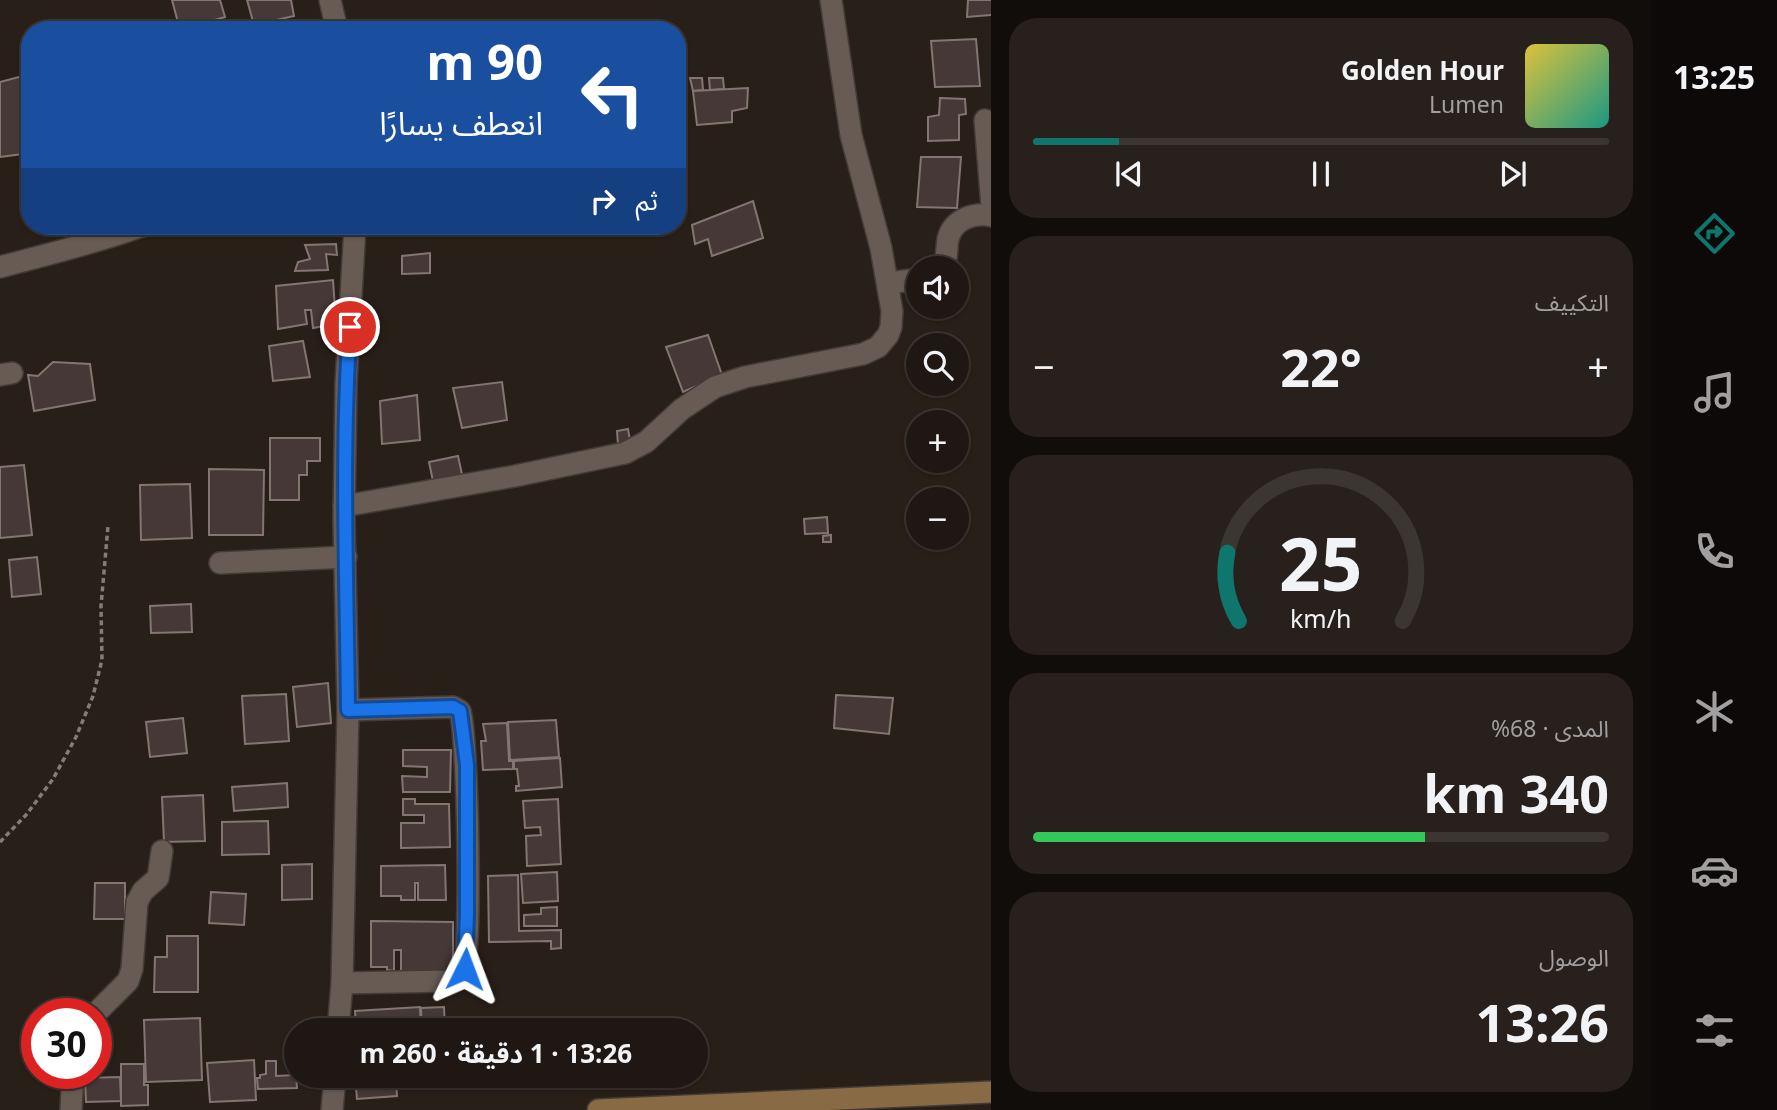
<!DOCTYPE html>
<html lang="ar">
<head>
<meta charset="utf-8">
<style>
	:root { --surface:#1f1713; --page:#27201c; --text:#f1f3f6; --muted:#a19fa0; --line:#3c3633; --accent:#0f766e }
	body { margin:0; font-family:"Noto Sans","Noto Sans Arabic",sans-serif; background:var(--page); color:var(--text); direction:rtl; height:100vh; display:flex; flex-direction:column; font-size:26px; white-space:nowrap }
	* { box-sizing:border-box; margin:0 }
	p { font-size:23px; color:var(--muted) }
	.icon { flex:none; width:38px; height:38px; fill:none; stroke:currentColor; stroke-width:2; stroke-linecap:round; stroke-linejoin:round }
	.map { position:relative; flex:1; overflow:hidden; direction:ltr }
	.panel { display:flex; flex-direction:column; gap:18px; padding:18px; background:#110d0a; width:660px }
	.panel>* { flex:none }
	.banner { position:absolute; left:21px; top:21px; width:665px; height:214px; border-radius:28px; box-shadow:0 2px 5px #0004,0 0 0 2px var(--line); direction:rtl; background:#1a4fa0; color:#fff; overflow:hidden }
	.fabs { position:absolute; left:906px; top:256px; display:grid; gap:14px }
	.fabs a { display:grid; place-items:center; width:63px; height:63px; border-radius:50%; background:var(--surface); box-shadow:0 2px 5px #0004,0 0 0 2px var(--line); font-size:35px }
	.speed { position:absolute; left:21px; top:998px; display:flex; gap:14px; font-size:35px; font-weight:700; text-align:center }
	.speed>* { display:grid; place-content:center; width:91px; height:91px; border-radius:50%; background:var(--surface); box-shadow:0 2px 5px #0004,0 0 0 2px var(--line); line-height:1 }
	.speed .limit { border:10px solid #d22; background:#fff; color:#111 }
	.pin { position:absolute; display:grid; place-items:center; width:60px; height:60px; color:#fff; margin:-30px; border:4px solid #fff; border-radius:50%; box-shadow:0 2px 7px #0007 }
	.me { position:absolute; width:77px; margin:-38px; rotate:3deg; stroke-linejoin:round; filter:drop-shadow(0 0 5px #0008) }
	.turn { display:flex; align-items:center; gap:24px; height:147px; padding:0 28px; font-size:32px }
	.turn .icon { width:91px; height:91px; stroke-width:2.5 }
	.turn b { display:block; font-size:49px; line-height:60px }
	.then { display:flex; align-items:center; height:66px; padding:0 28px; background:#0003; gap:14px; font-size:26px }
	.big { font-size:52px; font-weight:700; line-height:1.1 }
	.panel .card { flex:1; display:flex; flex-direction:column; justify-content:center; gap:10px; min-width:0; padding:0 24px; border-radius:28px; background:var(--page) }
	.panel .dial { align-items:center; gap:0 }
	.dial svg { height:182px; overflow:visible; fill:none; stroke:var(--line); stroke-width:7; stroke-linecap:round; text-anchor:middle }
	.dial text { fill:var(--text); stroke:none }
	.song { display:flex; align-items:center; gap:21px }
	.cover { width:84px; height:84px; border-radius:10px; background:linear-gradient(135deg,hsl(50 70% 55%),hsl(170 70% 35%)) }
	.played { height:7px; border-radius:4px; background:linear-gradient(90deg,var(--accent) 15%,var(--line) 15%) }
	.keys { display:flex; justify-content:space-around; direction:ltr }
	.heat { display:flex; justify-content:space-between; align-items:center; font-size:38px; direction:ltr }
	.charge { height:10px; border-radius:5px; background:linear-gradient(90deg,#34c759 68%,var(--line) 0) }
	.trip { position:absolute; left:284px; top:1018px; width:424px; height:70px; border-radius:35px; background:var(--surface); box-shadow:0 2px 5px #0004,0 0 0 2px var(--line); font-weight:700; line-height:70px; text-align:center; direction:rtl }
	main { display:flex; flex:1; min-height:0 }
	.dock { display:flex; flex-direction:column; width:126px; justify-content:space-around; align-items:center; background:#0c0908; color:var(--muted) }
	.dock .icon { width:49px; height:49px }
	.dock .on { color:var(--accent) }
	.dock b { font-size:32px; color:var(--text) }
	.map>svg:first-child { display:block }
	.building { fill:#453836; stroke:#847573; stroke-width:2 }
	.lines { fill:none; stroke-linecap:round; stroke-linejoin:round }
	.street-casing { stroke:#443b37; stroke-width:24 }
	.secondary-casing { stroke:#443b37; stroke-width:24 }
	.path { stroke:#857c77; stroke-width:3.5; stroke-dasharray:5 3.5; stroke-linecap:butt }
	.street { stroke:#685b54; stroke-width:21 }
	.secondary { stroke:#886b44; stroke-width:21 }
	.route-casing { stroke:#114b97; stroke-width:18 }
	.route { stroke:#1a73e8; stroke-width:12 }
</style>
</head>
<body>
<main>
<nav class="dock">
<b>13:25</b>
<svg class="icon on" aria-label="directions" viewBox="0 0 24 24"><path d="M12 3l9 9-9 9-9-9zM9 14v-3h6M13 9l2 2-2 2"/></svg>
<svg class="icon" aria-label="music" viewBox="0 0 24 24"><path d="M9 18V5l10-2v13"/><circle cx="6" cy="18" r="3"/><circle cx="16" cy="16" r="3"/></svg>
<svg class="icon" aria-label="phone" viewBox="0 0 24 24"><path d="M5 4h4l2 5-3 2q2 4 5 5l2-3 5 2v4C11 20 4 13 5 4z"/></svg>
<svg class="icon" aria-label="climate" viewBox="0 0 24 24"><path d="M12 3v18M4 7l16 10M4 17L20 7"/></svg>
<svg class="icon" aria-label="car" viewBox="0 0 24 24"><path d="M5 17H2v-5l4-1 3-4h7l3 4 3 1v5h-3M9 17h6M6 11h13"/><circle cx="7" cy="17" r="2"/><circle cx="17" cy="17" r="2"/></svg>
<svg class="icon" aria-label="filters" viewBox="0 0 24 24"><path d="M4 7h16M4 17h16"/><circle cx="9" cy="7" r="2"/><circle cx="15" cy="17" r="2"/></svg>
</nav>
<section class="panel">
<div class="card">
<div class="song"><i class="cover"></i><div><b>Golden Hour</b><p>Lumen</p></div></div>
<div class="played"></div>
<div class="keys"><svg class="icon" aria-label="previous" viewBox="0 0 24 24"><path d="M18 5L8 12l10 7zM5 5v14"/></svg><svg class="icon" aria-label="pause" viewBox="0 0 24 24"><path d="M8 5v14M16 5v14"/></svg><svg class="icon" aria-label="next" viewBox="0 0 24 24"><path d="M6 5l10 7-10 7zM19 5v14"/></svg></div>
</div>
<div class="card"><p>التكييف</p>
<div class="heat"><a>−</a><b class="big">22°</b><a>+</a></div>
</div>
<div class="card dial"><svg viewBox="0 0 100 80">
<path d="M14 69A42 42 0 1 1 86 69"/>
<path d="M14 69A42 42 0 0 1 9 39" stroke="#0f766e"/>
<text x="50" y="56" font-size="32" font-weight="700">25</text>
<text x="50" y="72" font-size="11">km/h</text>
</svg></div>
<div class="card"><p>المدى · 68%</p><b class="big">340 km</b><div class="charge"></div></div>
<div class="card"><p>الوصول</p><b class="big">13:26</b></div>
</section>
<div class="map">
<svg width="992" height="1110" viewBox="0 0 992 1110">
	<rect width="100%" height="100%" fill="#291f19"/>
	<!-- building -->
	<g class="building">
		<path d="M172,0H220L225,17L180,30Z"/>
		<path d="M247,0H291L294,16L254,25Z"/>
		<path d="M968,0H992V15L967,17Z"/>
		<path d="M976,39L980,86L935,87L931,41Z"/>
		<path d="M30,74V153L0,157V82Z"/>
		<path d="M690,78H702L703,90L693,91Z"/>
		<path d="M709,78H723L724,89L710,90Z"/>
		<path d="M748,88L747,108L732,111V122L697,125L693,91Z"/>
		<path d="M940,98L965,99L966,114L959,115V140L928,141V117L939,115Z"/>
		<path d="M921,157H961L957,208L917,207Z"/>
		<path d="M753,201L763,238L712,256L708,239L695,244L692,225Z"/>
		<path d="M336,244L337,255L326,254L328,270L295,271L298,262L310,259L305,245Z"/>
		<path d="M430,253V273L402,274V256Z"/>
		<path d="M333,280L336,324L313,328L311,310H305L307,324L278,329L276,286Z"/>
		<path d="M708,335L722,375L683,392L666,347Z"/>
		<path d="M303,341L310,377L273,381L269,346Z"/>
		<path d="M53,362L90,364L95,400L34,411L28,375L38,376Z"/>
		<path d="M502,382L507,420L462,428L453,388Z"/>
		<path d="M417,395L420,440L382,444L380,401Z"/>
		<path d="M628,429L633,457L619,459L617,431Z"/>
		<path d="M270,438H320V461H307V475H299V500H270Z"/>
		<path d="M458,456L463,479L434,486L429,462Z"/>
		<path d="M24,465L32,535L0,538V467Z"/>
		<path d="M209,469L264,470L263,535H209Z"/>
		<path d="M190,484L192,538L141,540L140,485Z"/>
		<path d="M827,517L828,533L805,534L804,519Z"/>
		<path d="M831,535V542H823V536Z"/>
		<path d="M37,557L41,594L12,597L9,560Z"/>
		<path d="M191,604L192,632L151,633L150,606Z"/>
		<path d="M328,683L331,723L297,727L293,687Z"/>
		<path d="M286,694L289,741L245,744L242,696Z"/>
		<path d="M836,695L893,698L889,734L834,728Z"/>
		<path d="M183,718L187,753L150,757L146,722Z"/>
		<path d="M556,720L559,757L510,760L508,722Z"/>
		<path d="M507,723L509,761H513V769L483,770L481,741H486L483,724Z"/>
		<path d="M403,750H451L450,792H403L402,776L427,777V767L403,766Z"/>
		<path d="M560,758L562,787L516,791V786H519L517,769H514V761Z"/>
		<path d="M287,783L288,807L234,811L232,787Z"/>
		<path d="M203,795L205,841L164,842L162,797Z"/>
		<path d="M403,799H415V804H449L450,847L401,848V823H424V815H403Z"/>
		<path d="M558,799L561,864L527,866L526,836L541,835L540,827L525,828L523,801Z"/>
		<path d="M268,821L269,854L222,855V822Z"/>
		<path d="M312,864V899L282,900V865Z"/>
		<path d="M445,865L446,900H418V883H415V900H401V896H381V866Z"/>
		<path d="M557,872L558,901L523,903L521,874Z"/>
		<path d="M518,875L519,931L561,930V948L551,949V941L489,942L488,876Z"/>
		<path d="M95,883H125V919H94Z"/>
		<path d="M211,892L246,894L244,925L209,923Z"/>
		<path d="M557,907V926H524V915L541,914V908Z"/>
		<path d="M371,921L453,922V982L432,971H401V950H394V971L387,970V967H371Z"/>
		<path d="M167,936H198V992H154L155,957H167Z"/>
		<path d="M420,1007L421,1031H356L355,1011Z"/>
		<path d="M444,1007L445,1031H422L421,1008Z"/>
		<path d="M200,1018L202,1080L146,1082L144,1020Z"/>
		<path d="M542,1018L543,1031H487L486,1021Z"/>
		<path d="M565,1018L566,1031H544V1019Z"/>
		<path d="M462,1022L463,1031H446L445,1023Z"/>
		<path d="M254,1060L256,1100L210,1102L207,1063Z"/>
		<path d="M266,1061H276V1076L296,1075L297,1088L258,1089L257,1078H260V1075L266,1074Z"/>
		<path d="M121,1064H144V1085H148V1105L121,1106Z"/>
		<path d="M355,1076H409V1082H396L397,1096L357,1099Z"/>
		<path d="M423,1076H447V1081L423,1082Z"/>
		<path d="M449,1076H488L489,1082L450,1085Z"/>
		<path d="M120,1077L121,1101L86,1102L85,1078Z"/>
	</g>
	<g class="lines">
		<defs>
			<g id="street">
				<path d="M330,0L337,30"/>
				<path d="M985,120L992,207"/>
				<path d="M0,267C48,254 96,243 142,226"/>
				<path d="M943,268C948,258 946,249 948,239C953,219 974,212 992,216"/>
				<path d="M889,283L919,279"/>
				<path d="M0,375L12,373"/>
				<path d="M344,506L515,476L625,453L646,442L682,409L715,387L745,377L863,354L878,347L888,335L891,327L892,311L881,248L851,135L831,0"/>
				<path d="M220,563L346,557"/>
				<path d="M342,983L450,981C455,979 461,976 463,972C472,957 468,735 460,711L453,707L348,710"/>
				<path d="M96,1013L128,981L132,969L137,902L143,891L158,878L162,851"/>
				<path d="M338,1031L342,983L348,710L344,520L346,383L355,226"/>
				<path d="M71,1110L73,1073"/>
				<path d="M332,1110L335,1076"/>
			</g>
			<path id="secondary" d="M598,1110L992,1092"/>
		</defs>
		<!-- street casing -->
		<use href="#street" class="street-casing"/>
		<!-- secondary casing -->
		<use href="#secondary" class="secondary-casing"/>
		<!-- path -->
		<path class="path" d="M0,842L26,815L53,779L76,737L93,696L102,660L101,606L108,526"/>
		<!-- street -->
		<use href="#street" class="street"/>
		<!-- secondary -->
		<use href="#secondary" class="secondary"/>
	</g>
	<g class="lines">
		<defs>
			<path id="route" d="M350,327C341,455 347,582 348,710L453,707L460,711L467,765V914L465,969"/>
		</defs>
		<!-- route casing -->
		<use href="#route" class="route-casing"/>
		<!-- route -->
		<use href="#route" class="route"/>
	</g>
</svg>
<div class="fabs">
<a><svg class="icon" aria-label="sound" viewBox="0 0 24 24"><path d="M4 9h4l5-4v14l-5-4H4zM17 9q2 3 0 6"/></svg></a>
<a><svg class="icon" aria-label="search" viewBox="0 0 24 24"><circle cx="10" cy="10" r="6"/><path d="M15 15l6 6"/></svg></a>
<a>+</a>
<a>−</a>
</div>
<div class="speed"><div class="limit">30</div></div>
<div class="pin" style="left:350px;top:327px;background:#d93025"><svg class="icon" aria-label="arrive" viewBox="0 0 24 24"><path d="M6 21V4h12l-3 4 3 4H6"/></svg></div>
<svg class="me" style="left:465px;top:969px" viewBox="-20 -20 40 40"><path d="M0-17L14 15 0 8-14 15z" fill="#1a73e8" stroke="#fff" stroke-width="4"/></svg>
<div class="trip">13:26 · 1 دقيقة · 260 m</div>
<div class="banner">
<div class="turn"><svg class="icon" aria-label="left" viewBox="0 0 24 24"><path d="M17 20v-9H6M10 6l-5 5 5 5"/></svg><div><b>90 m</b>انعطف يسارًا</div></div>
<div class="then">ثم<svg class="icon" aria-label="right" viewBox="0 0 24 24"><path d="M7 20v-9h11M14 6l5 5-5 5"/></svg></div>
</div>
</div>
</main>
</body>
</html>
